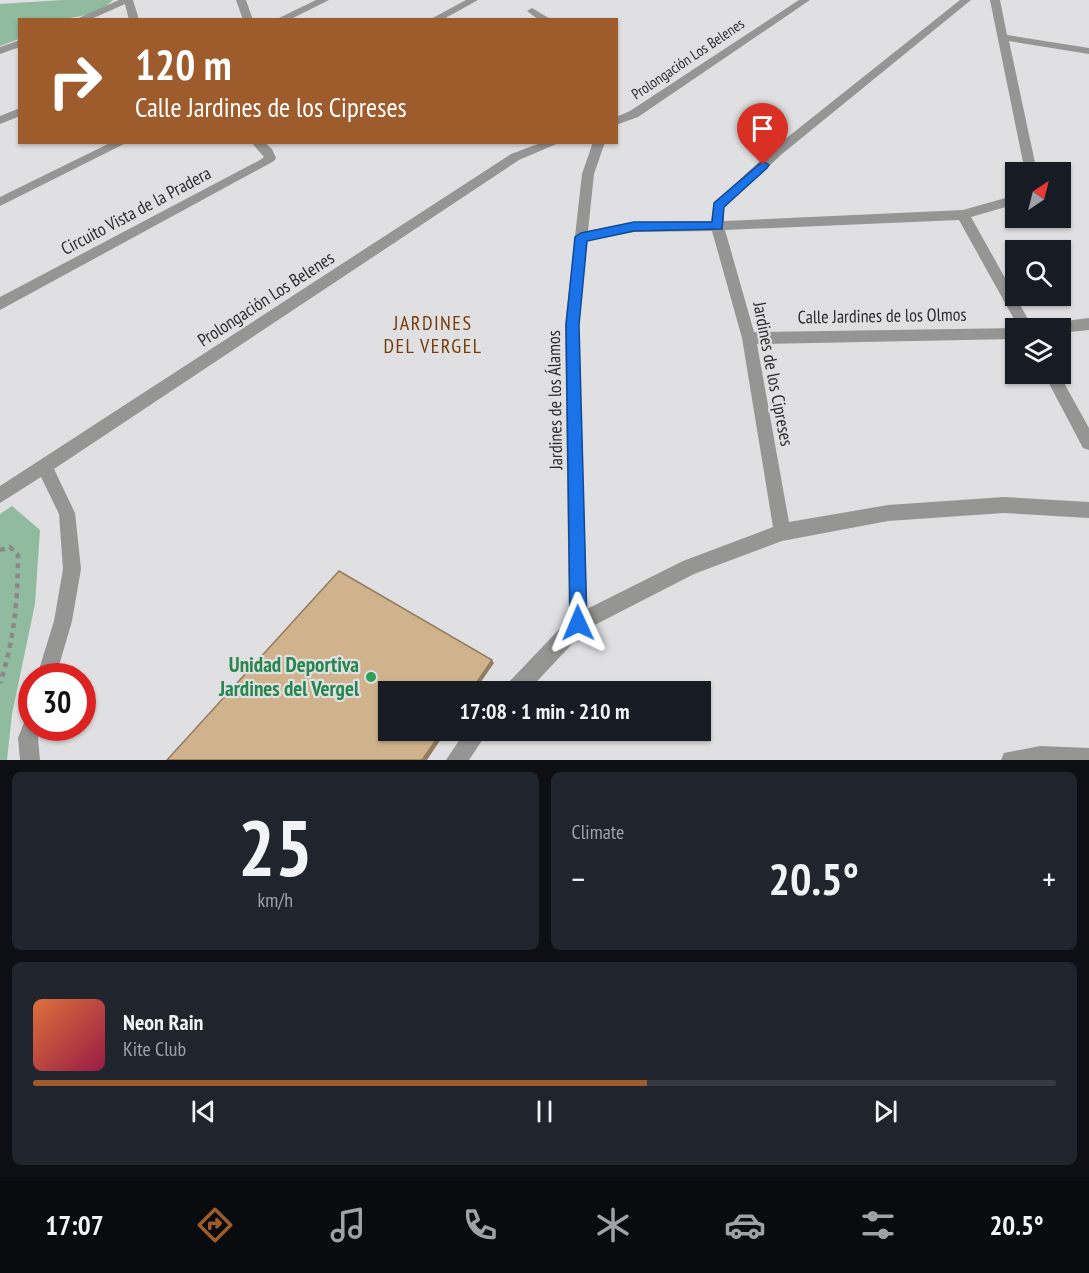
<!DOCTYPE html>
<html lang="en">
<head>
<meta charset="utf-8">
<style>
	:root { --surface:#171b24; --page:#20242c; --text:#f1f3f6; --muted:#9ea1a6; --line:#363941; --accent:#9e5b2b }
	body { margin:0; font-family:"PT Sans Narrow",sans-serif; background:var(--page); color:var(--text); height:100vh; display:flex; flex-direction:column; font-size:22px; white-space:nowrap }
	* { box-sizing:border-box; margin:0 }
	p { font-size:20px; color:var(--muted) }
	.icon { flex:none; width:33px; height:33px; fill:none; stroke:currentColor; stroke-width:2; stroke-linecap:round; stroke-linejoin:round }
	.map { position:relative; height:760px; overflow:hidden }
	.side { display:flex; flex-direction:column; gap:12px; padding:12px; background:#0d0f14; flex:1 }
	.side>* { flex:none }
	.guide { position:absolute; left:18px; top:18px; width:600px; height:126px; border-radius:0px; box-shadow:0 2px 4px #0004; background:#9e5b2b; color:#fff; overflow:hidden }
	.needle { width:39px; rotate:35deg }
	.buttons { position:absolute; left:1005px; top:162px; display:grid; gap:12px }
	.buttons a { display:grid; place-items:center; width:66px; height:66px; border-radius:0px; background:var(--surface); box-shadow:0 2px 4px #0004; font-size:30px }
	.speed { position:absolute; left:18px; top:663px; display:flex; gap:12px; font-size:30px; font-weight:700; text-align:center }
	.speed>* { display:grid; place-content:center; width:78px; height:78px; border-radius:50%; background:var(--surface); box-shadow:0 2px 4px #0004; line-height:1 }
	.speed .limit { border:9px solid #d22; background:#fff; color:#111 }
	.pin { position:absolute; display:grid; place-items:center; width:51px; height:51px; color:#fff; margin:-62px -26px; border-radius:50% 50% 50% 0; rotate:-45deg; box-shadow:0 0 6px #0007 }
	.pin .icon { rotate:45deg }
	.me { position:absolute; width:66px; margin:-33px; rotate:359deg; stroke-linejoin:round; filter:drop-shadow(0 0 4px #0008) }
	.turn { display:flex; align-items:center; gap:21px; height:126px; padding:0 18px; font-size:27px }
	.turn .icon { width:78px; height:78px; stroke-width:2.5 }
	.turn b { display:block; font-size:42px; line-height:51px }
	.big { font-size:45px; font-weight:700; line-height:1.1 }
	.side .card { flex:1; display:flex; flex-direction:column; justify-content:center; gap:9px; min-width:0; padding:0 21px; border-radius:9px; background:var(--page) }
	.side .dial { align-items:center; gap:0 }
	.dial b { font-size:78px; line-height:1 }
	.song { display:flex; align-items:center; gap:18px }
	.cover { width:72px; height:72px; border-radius:9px; background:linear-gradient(135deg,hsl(20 70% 55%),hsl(340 70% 35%)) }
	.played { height:6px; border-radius:3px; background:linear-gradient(90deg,var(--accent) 60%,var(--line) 60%) }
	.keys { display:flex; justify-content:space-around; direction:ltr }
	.heat { display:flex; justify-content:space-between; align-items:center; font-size:33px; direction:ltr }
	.side .tiles { flex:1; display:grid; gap:12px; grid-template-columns:1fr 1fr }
	.card:last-child { grid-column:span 2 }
	.trip { position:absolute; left:378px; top:681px; width:333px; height:60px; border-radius:0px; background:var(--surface); box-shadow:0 2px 4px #0004; font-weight:700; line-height:60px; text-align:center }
	.tab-bar { display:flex; height:96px; justify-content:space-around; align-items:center; background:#090b0e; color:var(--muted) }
	.tab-bar .icon { width:42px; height:42px }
	.tab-bar .active { color:var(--accent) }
	.tab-bar b { font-size:27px; color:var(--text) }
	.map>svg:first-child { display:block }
	.green { fill:#90bb9e }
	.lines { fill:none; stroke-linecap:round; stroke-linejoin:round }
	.path { stroke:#89898a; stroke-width:4.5; stroke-dasharray:5 5; stroke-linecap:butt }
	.minor { fill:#959594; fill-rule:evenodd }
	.shaded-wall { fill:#927d62 }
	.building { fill:#d0b38c; stroke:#927d62; stroke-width:1.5 }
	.route { fill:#1a73e8; stroke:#114b97; stroke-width:1.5 }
	.leisure-dot { fill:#2e9e5b; stroke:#e0e0e2; stroke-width:2 }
	.labels { text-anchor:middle; stroke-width:4.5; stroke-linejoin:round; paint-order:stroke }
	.far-street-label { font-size:15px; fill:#2d2d2e; stroke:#e0e0e2 }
	.street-label { font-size:18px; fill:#2d2d2e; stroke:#e0e0e2 }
	.neighbourhood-label { font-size:20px; letter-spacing:1.5px; fill:#763b0a; stroke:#e0e0e2 }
	.near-leisure-label { font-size:21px; font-weight:bold; fill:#27864d; stroke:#e0e0e2; text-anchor:end }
</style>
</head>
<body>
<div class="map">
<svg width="1089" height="760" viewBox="0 0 1089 760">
	<rect width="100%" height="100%" fill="#e0e0e2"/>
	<!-- green -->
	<g class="green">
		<path d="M62,0H113C93,22 47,19 20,20L19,39L0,46V4Z"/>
		<path d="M12,506L40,530L35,604L12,714L7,760H0V514Z"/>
	</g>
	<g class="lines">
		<!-- path -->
		<path class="path" d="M0,550L10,547L18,555C18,599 14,641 0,683"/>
		<!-- minor -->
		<g class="minor">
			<path d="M119,0H133L139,20H129L125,4L89,20H74Z"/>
			<path d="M236,0H246L253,20H243Z"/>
			<path d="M316,0H329L289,20H275Z"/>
			<path d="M466,0H478L442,20H429Z"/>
			<path d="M799,0H810L638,117L616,125V117L630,111Z"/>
			<path d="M960,0H971L782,154L724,208V221L963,210L1016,195V204L971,217L1033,328H1016V339L757,344L789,522L888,505L1004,497L1089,502V518L1004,513L888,521L782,541L694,574L585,630L527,692H503L506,685L569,619L565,325L582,174L593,142H605L594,174L588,231L634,222L711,221L714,203L774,148ZM959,220L1019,328L754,332L725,230ZM712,231L742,338L773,527L683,561L587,609L579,325L587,241L634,232Z"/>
			<path d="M990,0H1000L1007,35L1089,48V54L1009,41L1037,172H1025Z"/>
			<path d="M532,8L552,20H539L527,11Z"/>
			<path d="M20,40V47L0,54V47Z"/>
			<path d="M20,108V116L0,124V116Z"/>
			<path d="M112,142H128L0,206V197Z"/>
			<path d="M251,142H264L272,149L276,158L274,161L0,310V297L260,160L264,157Z"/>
			<path d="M543,142H561L519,160L54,469L75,513L81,569L72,621L56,676H37L54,621L63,569L59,514L41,477L0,503V486L511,154Z"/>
			<path d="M1089,318V330L1060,333V328H1050L1052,324L1057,322Z"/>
			<path d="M1044,374H1059L1089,428V450L1083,448Z"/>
			<path d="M32,717V728H42L38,738L40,760H20L18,738L25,720Z"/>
			<path d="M466,730H489L469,760H446Z"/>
			<path d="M1040,746L1089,748V760H1001L1004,753Z"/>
		</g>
	</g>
	<!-- shaded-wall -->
	<g class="shaded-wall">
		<path d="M492,660L494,663L474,692H470Z"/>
		<path d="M443,730H447L427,760H422Z"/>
	</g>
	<!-- building -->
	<path class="building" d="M339,571L492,660L470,692H388V730H443L422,760H167Z"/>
	<!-- route -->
	<path class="route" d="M763,161L769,165L767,168L724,207L722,229L634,231L587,241L579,325L587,623L584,629L578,632L572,629L570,623L566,325L575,237L581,233L634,222H712L714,203Z"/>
	<!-- markers -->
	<circle class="leisure-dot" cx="371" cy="677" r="6"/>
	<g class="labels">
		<!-- far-street labels -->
		<g class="far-street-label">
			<text transform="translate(688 59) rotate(-34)" y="5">Prolongación Los Belenes</text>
		</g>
		<!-- street labels -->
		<g class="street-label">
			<text transform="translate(136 211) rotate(-28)" y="6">Circuito Vista de la Pradera</text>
			<text transform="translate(266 299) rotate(-33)" y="6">Prolongación Los Belenes</text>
			<text transform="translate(882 316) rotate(-1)" y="6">Calle Jardines de los Olmos</text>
			<text transform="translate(773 374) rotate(79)" y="6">Jardines de los Cipreses</text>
			<text transform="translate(555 400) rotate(-91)" y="6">Jardines de los Álamos</text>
		</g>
		<!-- neighbourhood labels -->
		<g class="neighbourhood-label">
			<text x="433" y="330">JARDINES<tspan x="433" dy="23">DEL VERGEL</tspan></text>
		</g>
		<!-- near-leisure labels -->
		<g class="near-leisure-label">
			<text x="359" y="672">Unidad Deportiva<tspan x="359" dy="24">Jardines del Vergel</tspan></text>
		</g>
	</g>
</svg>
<div class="buttons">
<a><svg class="needle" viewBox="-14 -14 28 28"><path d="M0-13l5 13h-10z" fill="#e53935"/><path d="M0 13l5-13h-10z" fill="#9ea1a6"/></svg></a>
<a><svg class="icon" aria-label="search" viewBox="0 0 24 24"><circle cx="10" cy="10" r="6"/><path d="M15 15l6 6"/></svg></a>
<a><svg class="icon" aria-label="layers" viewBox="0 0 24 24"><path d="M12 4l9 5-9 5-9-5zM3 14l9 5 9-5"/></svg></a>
</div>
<div class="speed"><div class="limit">30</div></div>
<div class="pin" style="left:763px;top:165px;background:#d93025"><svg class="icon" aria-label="arrive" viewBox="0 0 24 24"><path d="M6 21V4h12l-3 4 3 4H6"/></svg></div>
<svg class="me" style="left:578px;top:623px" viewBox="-20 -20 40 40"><path d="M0-17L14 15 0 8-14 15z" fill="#1a73e8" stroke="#fff" stroke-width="4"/></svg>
<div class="trip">17:08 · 1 min · 210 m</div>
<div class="guide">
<div class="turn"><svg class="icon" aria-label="right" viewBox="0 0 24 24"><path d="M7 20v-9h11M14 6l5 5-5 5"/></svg><div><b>120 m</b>Calle Jardines de los Cipreses</div></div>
</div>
</div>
<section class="side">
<div class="tiles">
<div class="card dial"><b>25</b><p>km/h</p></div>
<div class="card"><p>Climate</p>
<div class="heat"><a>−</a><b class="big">20.5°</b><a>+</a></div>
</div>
<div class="card">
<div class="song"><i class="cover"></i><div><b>Neon Rain</b><p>Kite Club</p></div></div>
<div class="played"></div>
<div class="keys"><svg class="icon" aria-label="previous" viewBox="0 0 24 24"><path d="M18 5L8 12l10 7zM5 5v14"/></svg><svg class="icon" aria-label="pause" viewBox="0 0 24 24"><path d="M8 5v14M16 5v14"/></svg><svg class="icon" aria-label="next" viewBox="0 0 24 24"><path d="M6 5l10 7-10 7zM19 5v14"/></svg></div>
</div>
</div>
</section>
<nav class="tab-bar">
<b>17:07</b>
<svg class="icon active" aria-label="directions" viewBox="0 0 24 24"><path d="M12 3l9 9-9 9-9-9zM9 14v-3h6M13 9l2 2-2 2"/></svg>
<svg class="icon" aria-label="music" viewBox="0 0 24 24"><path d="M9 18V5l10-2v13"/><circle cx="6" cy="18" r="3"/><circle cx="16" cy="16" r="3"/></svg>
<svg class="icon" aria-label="phone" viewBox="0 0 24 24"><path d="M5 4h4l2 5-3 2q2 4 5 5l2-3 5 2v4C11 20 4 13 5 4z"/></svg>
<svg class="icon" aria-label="climate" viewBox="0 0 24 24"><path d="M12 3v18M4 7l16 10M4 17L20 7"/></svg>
<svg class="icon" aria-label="car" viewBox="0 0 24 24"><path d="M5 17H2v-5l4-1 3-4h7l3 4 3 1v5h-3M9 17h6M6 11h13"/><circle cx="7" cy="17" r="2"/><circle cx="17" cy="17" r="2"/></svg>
<svg class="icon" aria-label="filters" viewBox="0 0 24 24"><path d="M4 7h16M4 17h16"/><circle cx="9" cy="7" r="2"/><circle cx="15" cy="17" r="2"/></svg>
<b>20.5°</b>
</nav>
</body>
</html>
